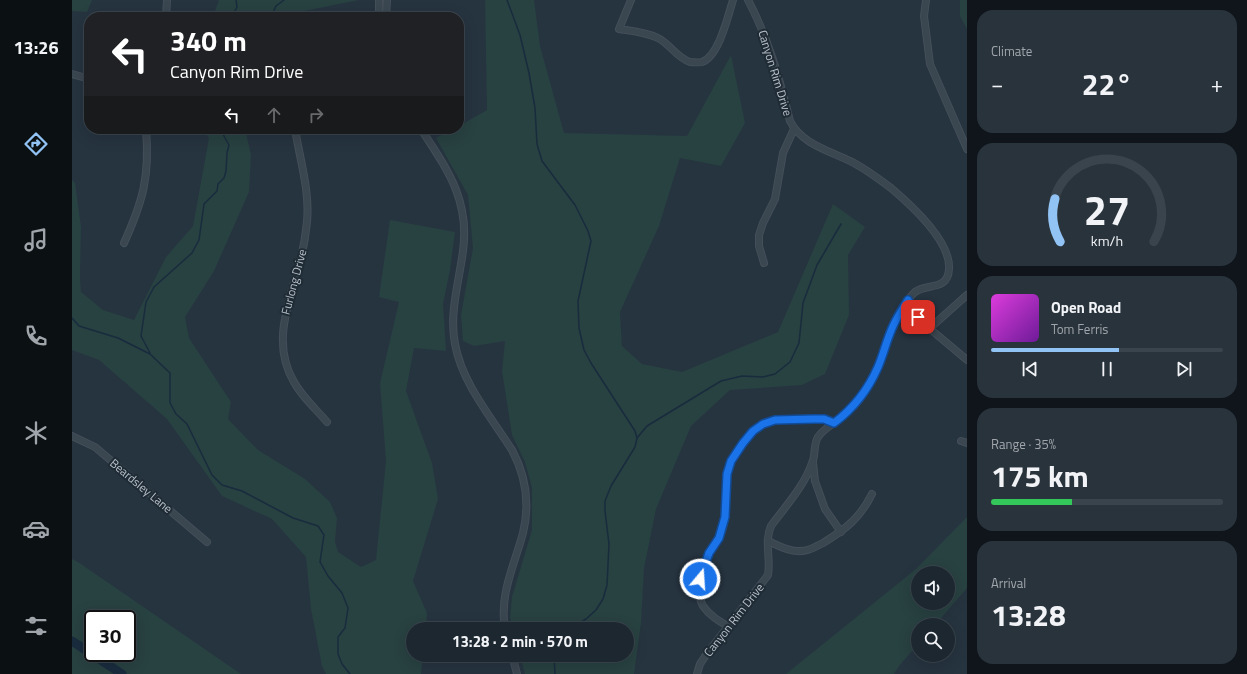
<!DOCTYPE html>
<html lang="en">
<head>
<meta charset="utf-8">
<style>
	:root { --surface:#1c2730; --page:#29333c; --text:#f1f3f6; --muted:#a0a5ab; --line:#3a444c; --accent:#91c3f5 }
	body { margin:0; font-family:"Titillium Web",sans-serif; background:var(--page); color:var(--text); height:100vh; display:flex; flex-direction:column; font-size:15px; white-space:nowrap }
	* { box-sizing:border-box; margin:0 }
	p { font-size:13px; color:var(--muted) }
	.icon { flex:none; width:22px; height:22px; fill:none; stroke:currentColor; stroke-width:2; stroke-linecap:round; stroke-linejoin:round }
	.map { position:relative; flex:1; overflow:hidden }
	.details { display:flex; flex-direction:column; gap:10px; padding:10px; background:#0f151a; width:280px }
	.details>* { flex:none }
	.banner { position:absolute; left:12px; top:12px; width:380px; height:122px; border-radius:16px; box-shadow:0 4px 16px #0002,0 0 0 1px var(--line); background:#202124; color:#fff; overflow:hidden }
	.tools { position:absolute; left:839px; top:566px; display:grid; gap:8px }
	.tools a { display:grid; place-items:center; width:44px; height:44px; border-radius:50%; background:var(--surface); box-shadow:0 4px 16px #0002,0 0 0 1px var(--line); font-size:20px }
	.speed { position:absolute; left:12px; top:610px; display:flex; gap:8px; font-size:20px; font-weight:700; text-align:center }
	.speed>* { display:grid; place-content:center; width:52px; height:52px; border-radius:50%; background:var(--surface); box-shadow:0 4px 16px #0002,0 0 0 1px var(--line); line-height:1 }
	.speed .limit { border:2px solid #111; border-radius:6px; background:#fff; color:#111 }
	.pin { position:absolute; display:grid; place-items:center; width:34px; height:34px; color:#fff; margin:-17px; border-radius:8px; box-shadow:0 2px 6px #0006 }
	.me { position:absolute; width:44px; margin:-22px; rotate:18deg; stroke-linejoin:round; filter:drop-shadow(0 0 3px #0008) }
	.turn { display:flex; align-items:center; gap:14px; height:84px; padding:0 20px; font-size:18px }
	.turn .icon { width:52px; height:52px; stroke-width:2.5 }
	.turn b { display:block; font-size:28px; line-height:34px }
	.lanes { display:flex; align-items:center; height:38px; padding:0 20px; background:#0003; justify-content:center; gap:20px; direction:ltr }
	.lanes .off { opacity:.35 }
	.big { font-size:30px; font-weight:700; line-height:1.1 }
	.details .widget { flex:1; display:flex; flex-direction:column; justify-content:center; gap:6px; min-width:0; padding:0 14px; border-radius:16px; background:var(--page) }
	.details .dial { align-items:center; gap:0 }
	.dial svg { height:104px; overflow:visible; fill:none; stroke:var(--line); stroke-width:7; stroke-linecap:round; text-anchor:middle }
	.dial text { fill:var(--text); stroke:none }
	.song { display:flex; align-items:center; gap:12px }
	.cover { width:48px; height:48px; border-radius:6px; background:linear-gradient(135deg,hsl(300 70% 55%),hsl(280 70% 35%)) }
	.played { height:4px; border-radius:2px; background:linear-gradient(90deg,var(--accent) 55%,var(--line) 55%) }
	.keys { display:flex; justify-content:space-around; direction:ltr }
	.heat { display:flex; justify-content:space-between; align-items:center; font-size:22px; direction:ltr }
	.charge { height:6px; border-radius:3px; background:linear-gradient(90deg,#34c759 35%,var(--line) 0) }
	.trip { position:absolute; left:334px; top:622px; width:228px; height:40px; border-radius:20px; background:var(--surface); box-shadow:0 4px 16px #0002,0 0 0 1px var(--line); font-weight:700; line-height:40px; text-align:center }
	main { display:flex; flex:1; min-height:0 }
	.menu { display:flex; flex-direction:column; width:72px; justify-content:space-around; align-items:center; background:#0b1013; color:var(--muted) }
	.menu .icon { width:28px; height:28px }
	.menu .selected { color:var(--accent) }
	.menu b { font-size:18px; color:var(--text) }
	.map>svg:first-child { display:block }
	.green { fill:#284141; fill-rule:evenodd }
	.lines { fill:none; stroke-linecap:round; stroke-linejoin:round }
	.stream { stroke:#192c3e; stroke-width:1.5 }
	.river { stroke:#192c3e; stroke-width:9 }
	.minor-casing { stroke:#444f59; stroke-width:8 }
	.minor { stroke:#3a4650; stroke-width:6 }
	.route-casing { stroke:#114b97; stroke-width:10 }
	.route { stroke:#1a73e8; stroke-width:7 }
	.labels { text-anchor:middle; stroke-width:4; stroke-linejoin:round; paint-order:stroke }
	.street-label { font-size:12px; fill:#b7c0ca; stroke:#1f2b35 }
</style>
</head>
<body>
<main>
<nav class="menu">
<b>13:26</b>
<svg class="icon selected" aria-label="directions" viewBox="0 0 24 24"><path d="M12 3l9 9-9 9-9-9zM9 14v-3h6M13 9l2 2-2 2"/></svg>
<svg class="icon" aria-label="music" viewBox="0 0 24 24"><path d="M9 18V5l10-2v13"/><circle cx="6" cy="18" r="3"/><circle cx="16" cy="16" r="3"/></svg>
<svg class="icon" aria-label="phone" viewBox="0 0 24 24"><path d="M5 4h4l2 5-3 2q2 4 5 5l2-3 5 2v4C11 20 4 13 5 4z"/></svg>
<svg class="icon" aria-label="climate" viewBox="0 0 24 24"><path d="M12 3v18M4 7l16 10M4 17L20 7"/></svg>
<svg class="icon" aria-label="car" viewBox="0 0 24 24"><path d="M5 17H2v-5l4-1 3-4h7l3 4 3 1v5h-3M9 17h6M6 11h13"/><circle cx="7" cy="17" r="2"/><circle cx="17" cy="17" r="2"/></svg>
<svg class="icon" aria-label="filters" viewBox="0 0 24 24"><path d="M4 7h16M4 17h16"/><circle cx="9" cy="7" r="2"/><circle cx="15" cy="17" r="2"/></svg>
</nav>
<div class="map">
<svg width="895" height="674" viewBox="0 0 895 674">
	<rect width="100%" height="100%" fill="#263440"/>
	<!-- green -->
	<g class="green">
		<path d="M0,0H20L15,12L0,11Z"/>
		<path d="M147,0H287L222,13L220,17H141Z"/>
		<path d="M413,0H462L468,46L492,133L615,136L659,55L673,123L649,166L608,158L587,226L548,312L550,346L570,364L610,372L706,332L761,204L793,227L776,255L777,315L753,374L730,385L658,390L619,426L584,509L572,568L569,623L562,674H453L448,655H555V629H441L438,618L440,597L460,530V488L453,462L440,435L430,371L433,341L402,346L391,341L389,315L401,248L396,195L364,138L381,129H387V126L415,110Z"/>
		<path d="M888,0H895V29L888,16Z"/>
		<path d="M131,129H173L179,155L177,192L142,271L113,317L117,338L159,402L156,419L186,450L233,479L258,502L265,518L263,542L266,552L289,567L304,560L314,461L308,383L327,302L307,297L318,220L383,232L378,270L371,304L374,351L342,348L334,391L360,463L366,499L341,581L355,613L354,629H341V655H351L349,674H254L250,666L239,609L234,557L200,519L150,496L95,419L27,360L0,350V180L3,183L9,227L8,277L9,292L31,310L62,320L94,257L121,226L137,138Z"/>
		<path d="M895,517V588L863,625H846V644L827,666L822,674H714L844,569ZM846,573H876V603H846Z"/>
		<path d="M0,559L6,562L169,674H0ZM21,619H55V653H21Z"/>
	</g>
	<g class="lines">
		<!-- stream -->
		<g class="stream">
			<path d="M435,0L448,35L457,73L463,108L465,144L470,161L503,205L516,231L519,241L506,301L507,328L512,350L519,363L563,431L565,438L563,447L539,486L533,501V511L537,544L535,585L531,599L524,610L514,619L498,629"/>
			<path d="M160,17L165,7L164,0"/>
			<path d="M199,17L204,6L212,0"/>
			<path d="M0,318L7,326L46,338L78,354L98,373V403L104,414L115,424L140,475L150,485L170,491L221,518L246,526L252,535L248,562L256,576L270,593L276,608L273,628L266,637V654L270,664L278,674"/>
			<path d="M78,353L69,336L74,302L82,287L120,253L127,240L132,204L145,191L146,184L152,178L154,171L155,153L157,145L148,129"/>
			<path d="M565,438L575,426L649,381L670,376L691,377L703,374L718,362L727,343L731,303L745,265L769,224"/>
			<path d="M482,655L483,674"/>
		</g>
		<!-- river -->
		<path class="river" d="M0,641L50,674"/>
		<defs>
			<g id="minor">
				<path d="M559,0L547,29C560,31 574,32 586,38C598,44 605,58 618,62C621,62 628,63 630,62C647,56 656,16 661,0"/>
				<path d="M854,0L852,16L858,64L895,149"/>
				<path d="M94,17L95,0"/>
				<path d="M307,17V0"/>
				<path d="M314,17L315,0"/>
				<path d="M0,74L14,78H17"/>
				<path d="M223,129C228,160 238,191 235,222C233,242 229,261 223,279C213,314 202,348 222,382C230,397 244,409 255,422"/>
				<path d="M349,129C375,169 398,200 391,251C387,282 377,313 383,344C390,383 419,417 440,450C454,476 458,504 451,533C442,566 427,595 433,629"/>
				<path d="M52,243C71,201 78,176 74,129"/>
				<path d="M692,263L687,246V235L691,223L703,199L711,153L722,129"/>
				<path d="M836,300L842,312L851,323L895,360"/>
				<path d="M858,328L895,295"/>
				<path d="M0,436L23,447L135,542"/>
				<path d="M889,441L895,443"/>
				<path d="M741,463L743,481L753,509L769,532"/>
				<path d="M696,541C705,545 715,551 725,551C735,552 743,547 751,543C774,529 788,518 800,494"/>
				<path d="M657,627C647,621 638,616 631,606C623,593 630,566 637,553C639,548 644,544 647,538C650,533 652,524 653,518C656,503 652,487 656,472C660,455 675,433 691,424C701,418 738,418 751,419C755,420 759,421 762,423"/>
				<path d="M440,655L445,674"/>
				<path d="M625,674L628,664L634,655L696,575C699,559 692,541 699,526C713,507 733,485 740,463C744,455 741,445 746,437C750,431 756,427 762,423C771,416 781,409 788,399C795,389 801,378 806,367C813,349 818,331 827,314C832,306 836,298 843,292C855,283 876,291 877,269C879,241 839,205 819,188C807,179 795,170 782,163C759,151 730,145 718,121C707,77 697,40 676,0"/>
			</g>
		</defs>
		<!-- minor casing -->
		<use href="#minor" class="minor-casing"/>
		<!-- minor -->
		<use href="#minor" class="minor"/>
	</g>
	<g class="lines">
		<defs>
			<path id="route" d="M628,579L637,553L647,538L653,517L655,474L659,461L671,443L681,431L691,424L703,420L742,419H752L762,423C782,408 796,390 806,367C812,353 815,338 822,324C826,316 831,308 836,300L846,317"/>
		</defs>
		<!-- route casing -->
		<use href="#route" class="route-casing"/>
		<!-- route -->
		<use href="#route" class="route"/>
	</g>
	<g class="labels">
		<!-- street labels -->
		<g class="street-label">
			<text transform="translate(703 73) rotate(73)" y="4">Canyon Rim Drive</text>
			<text transform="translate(222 282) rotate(-75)" y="4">Furlong Drive</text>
			<text transform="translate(69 486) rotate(40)" y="4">Beardsley Lane</text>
			<text transform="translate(662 620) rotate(-52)" y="4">Canyon Rim Drive</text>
		</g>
	</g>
</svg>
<div class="tools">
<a><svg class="icon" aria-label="sound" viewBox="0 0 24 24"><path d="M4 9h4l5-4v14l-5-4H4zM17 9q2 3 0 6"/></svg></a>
<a><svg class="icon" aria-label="search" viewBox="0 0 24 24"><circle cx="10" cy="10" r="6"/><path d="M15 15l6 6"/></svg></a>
</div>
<div class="speed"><div class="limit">30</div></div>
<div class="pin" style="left:846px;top:317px;background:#d93025"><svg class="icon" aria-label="arrive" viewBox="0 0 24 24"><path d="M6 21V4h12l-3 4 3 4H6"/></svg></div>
<svg class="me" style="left:628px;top:579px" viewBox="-20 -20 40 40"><circle r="17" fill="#1a73e8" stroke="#fff" stroke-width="3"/><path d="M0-11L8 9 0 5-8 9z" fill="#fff"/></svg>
<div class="trip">13:28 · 2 min · 570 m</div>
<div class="banner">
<div class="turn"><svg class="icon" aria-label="left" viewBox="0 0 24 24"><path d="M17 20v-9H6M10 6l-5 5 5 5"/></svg><div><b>340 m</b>Canyon Rim Drive</div></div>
<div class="lanes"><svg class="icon" aria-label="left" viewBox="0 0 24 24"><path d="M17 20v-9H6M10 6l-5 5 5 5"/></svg><svg class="icon off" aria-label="ahead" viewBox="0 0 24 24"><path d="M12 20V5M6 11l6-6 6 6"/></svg><svg class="icon off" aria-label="right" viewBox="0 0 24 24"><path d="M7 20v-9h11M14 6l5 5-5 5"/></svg></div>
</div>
</div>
<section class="details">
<div class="widget"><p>Climate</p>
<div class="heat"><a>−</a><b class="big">22°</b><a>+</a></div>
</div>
<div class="widget dial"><svg viewBox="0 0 100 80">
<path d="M14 69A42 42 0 1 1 86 69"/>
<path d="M14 69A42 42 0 0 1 10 36" stroke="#91c3f5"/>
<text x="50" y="56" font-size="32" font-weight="700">27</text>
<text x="50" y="72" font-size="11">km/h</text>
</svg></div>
<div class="widget">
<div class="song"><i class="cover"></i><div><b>Open Road</b><p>Tom Ferris</p></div></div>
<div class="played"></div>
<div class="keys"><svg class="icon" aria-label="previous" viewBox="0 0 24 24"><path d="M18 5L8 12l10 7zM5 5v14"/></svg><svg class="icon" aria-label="pause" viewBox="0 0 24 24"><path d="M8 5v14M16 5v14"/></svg><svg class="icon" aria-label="next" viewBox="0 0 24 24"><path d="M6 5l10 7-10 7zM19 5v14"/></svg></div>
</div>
<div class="widget"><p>Range · 35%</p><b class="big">175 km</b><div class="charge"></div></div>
<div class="widget"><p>Arrival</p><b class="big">13:28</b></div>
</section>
</main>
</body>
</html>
